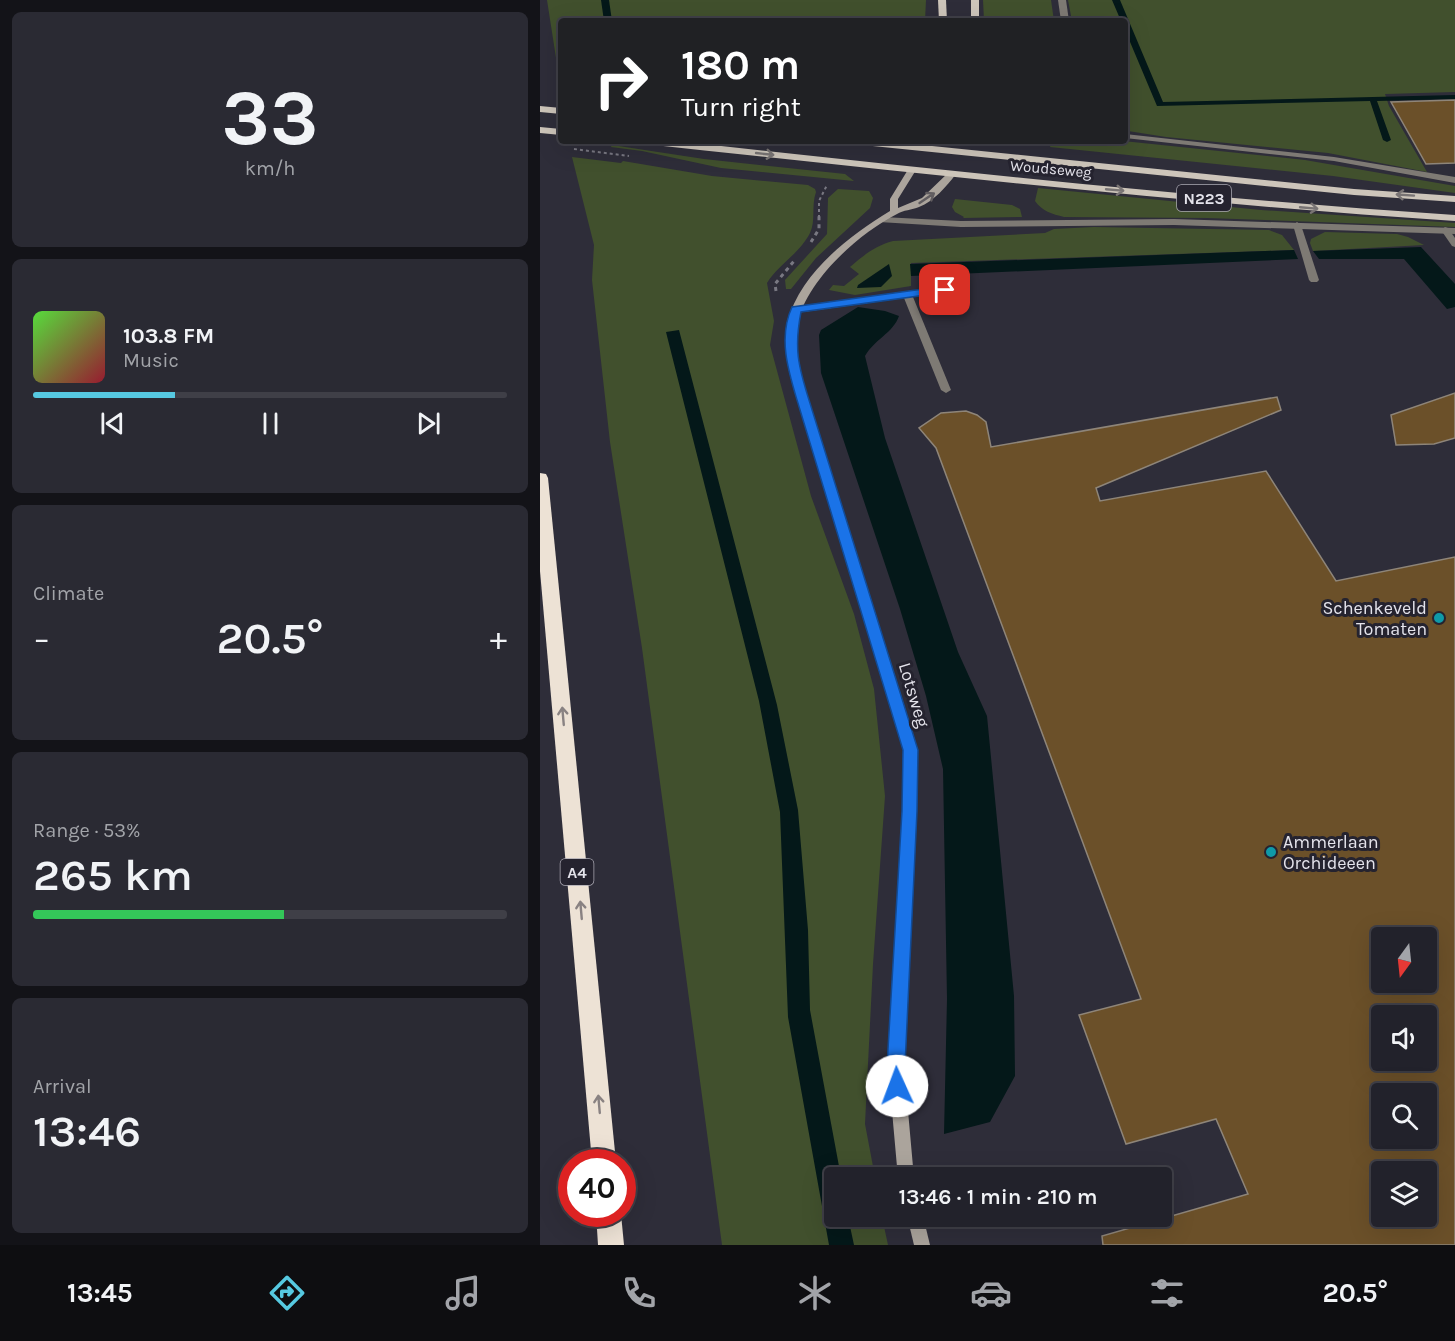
<!DOCTYPE html>
<html lang="en">
<head>
<meta charset="utf-8">
<style>
	:root { --surface:#22222b; --page:#2a2a33; --text:#f1f3f6; --muted:#a2a4a9; --line:#3f3f47; --accent:#56c9e1 }
	body { margin:0; font-family:Karla,sans-serif; background:var(--page); color:var(--text); height:100vh; display:flex; flex-direction:column; font-size:22px; white-space:nowrap }
	* { box-sizing:border-box; margin:0 }
	p { font-size:20px; color:var(--muted) }
	.icon { flex:none; width:33px; height:33px; fill:none; stroke:currentColor; stroke-width:2; stroke-linecap:round; stroke-linejoin:round }
	.map { position:relative; flex:1; overflow:hidden }
	.sheet { display:flex; flex-direction:column; gap:12px; padding:12px; background:#131318; width:540px }
	.sheet>* { flex:none }
	.banner { position:absolute; left:18px; top:18px; width:570px; height:126px; border-radius:6px; box-shadow:0 6px 24px #0002,0 0 0 2px var(--line); background:#202124; color:#fff; overflow:hidden }
	.needle { width:39px; rotate:195deg }
	.tools { position:absolute; left:831px; top:927px; display:grid; gap:12px }
	.tools a { display:grid; place-items:center; width:66px; height:66px; border-radius:6px; background:var(--surface); box-shadow:0 6px 24px #0002,0 0 0 2px var(--line); font-size:30px }
	.speed { position:absolute; left:18px; top:1149px; display:flex; gap:12px; font-size:30px; font-weight:700; text-align:center }
	.speed>* { display:grid; place-content:center; width:78px; height:78px; border-radius:50%; background:var(--surface); box-shadow:0 6px 24px #0002,0 0 0 2px var(--line); line-height:1 }
	.speed .limit { border:9px solid #d22; background:#fff; color:#111 }
	.pin { position:absolute; display:grid; place-items:center; width:51px; height:51px; color:#fff; margin:-26px; border-radius:12px; box-shadow:0 3px 9px #0006 }
	.me { position:absolute; width:66px; margin:-33px; rotate:358deg; stroke-linejoin:round; filter:drop-shadow(0 0 4px #0008) }
	.turn { display:flex; align-items:center; gap:21px; height:126px; padding:0 24px; font-size:27px }
	.turn .icon { width:78px; height:78px; stroke-width:2.5 }
	.turn b { display:block; font-size:42px; line-height:51px }
	.big { font-size:45px; font-weight:600; line-height:1.1 }
	.sheet .widget { flex:1; display:flex; flex-direction:column; justify-content:center; gap:9px; min-width:0; padding:0 21px; border-radius:9px; background:var(--page) }
	.sheet .dial { align-items:center; gap:0 }
	.dial b { font-size:78px; line-height:1 }
	.song { display:flex; align-items:center; gap:18px }
	.cover { width:72px; height:72px; border-radius:9px; background:linear-gradient(135deg,hsl(110 70% 55%),hsl(350 70% 35%)) }
	.played { height:6px; border-radius:3px; background:linear-gradient(90deg,var(--accent) 30%,var(--line) 30%) }
	.keys { display:flex; justify-content:space-around; direction:ltr }
	.heat { display:flex; justify-content:space-between; align-items:center; font-size:33px; direction:ltr }
	.charge { height:9px; border-radius:4px; background:linear-gradient(90deg,#34c759 53%,var(--line) 0) }
	.trip { position:absolute; left:284px; top:1167px; width:348px; height:60px; border-radius:6px; background:var(--surface); box-shadow:0 6px 24px #0002,0 0 0 2px var(--line); font-weight:600; line-height:60px; text-align:center }
	.dock { display:flex; height:96px; justify-content:space-around; align-items:center; background:#0e0e11; color:var(--muted) }
	.dock .icon { width:42px; height:42px }
	.dock .current { color:var(--accent) }
	.dock b { font-size:27px; color:var(--text) }
	main { display:flex; flex:1; min-height:0 }
	.map>svg:first-child { display:block }
	.green { fill:#41502d }
	.water { fill:#041819 }
	.lines { fill:none; stroke-linecap:round; stroke-linejoin:round }
	.stream { fill:#041819; fill-rule:evenodd }
	.building { fill:#6b5029; stroke:#8e8579; stroke-width:1.5; fill-rule:evenodd }
	.path-far1 { stroke:#797882; stroke-width:2; stroke-dasharray:3 3; stroke-linecap:butt }
	.path { stroke:#797882; stroke-width:3; stroke-dasharray:4 4; stroke-linecap:butt }
	.lane { fill:#7e7a74; fill-rule:evenodd }
	.street { fill:#7e7a74; fill-rule:evenodd }
	.secondary { fill:#aba49c; fill-rule:evenodd }
	.primary { fill:#cdc5ba; fill-rule:evenodd }
	.highway { fill:#ede2d5; fill-rule:evenodd }
	.oneway { stroke:#797474 }
	.oneway2 { stroke:#615d60 }
	.oneway3 { stroke:#898282 }
	.route { fill:#1a73e8; stroke:#114b97; stroke-width:1.5 }
	.culture-dot { fill:#0f9aa8; stroke:#25232f; stroke-width:2 }
	.labels { text-anchor:middle; stroke-width:6; stroke-linejoin:round; paint-order:stroke }
	.far-street-label { font-size:15px; fill:#e4e3eb; stroke:#25232f }
	.shield { fill:#25232f; stroke:#aba9b3; stroke-width:1.5 }
	.shield-label { font-size:16px; font-weight:bold; fill:#e4e3eb }
	.poi-label { font-size:18px; fill:#e4e3eb; stroke:#25232f; text-anchor:end }
	.street-label { font-size:18px; fill:#e4e3eb; stroke:#25232f }
</style>
</head>
<body>
<main>
<section class="sheet">
<div class="widget dial"><b>33</b><p>km/h</p></div>
<div class="widget">
<div class="song"><i class="cover"></i><div><b>103.8 FM</b><p>Music</p></div></div>
<div class="played"></div>
<div class="keys"><svg class="icon" aria-label="previous" viewBox="0 0 24 24"><path d="M18 5L8 12l10 7zM5 5v14"/></svg><svg class="icon" aria-label="pause" viewBox="0 0 24 24"><path d="M8 5v14M16 5v14"/></svg><svg class="icon" aria-label="next" viewBox="0 0 24 24"><path d="M6 5l10 7-10 7zM19 5v14"/></svg></div>
</div>
<div class="widget"><p>Climate</p>
<div class="heat"><a>−</a><b class="big">20.5°</b><a>+</a></div>
</div>
<div class="widget"><p>Range · 53%</p><b class="big">265 km</b><div class="charge"></div></div>
<div class="widget"><p>Arrival</p><b class="big">13:46</b></div>
</section>
<div class="map">
<svg width="915" height="1245" viewBox="0 0 915 1245">
	<rect width="100%" height="100%" fill="#2e2d39"/>
	<!-- green -->
	<g class="green">
		<path d="M7,0H386L385,21H21V90Z"/>
		<path d="M443,0H511L514,21H444Z"/>
		<path d="M528,0H915V92L845,94L849,106L887,172L788,153L626,137L588,131L585,130V21H532Z"/>
		<path d="M513,141H583L765,160L915,186V193L793,176L510,147Z"/>
		<path d="M72,145L164,159L305,174L314,181L181,168L102,151L71,147Z"/>
		<path d="M32,157L81,163L83,161L172,176L268,185L275,189L276,192C271,206 276,221 270,233C260,253 238,265 227,283L234,321L230,345L271,496L314,614L334,689L345,796L333,964L325,1124L335,1177L294,1178V1216L342,1217L348,1245H182L102,648L70,442L52,280L54,245Z"/>
		<path d="M498,188L721,210L915,223V227L667,218L524,217C512,214 502,211 495,201Z"/>
		<path d="M298,189L329,191L333,198L330,208L276,258L251,289H246L245,280L287,234L288,198Z"/>
		<path d="M415,199L472,205L480,209L482,217L423,218L424,217L415,212L412,207Z"/>
		<path d="M554,227L729,230L742,235L754,250L371,263V286L315,295L289,290L293,285L304,286L319,274L310,267C324,255 335,246 353,241L505,233L514,229Z"/>
		<path d="M785,232L857,234L868,237L884,245L773,251L770,243L771,239Z"/>
	</g>
	<!-- water -->
	<g class="water">
		<path d="M881,247L915,284V307L907,309L864,259H779L773,251Z"/>
		<path d="M754,250L758,259L371,276L370,264Z"/>
		<path d="M349,264L352,276L341,287L317,288L318,285Z"/>
		<path d="M318,307L345,311L359,316C353,333 335,339 325,356L345,438L418,652L447,716L474,996L475,1076L450,1122L404,1134L407,999L403,769L386,696L360,609L281,373L279,335L281,330Z"/>
		<path d="M139,330L237,705L258,810L268,930L270,1010L301,1177L294,1178V1216L308,1217L314,1245H289L248,1017L240,812L219,701L126,332Z"/>
	</g>
	<g class="lines">
		<!-- stream -->
		<g class="stream">
			<path d="M61,0H69L72,21H64Z"/>
			<path d="M572,0H580L623,102L915,95V99L837,101L851,140L847,142L843,140L830,101L617,106L585,30V21H581Z"/>
		</g>
	</g>
	<!-- building -->
	<g class="building">
		<path d="M915,100V163L886,164L851,102Z"/>
		<path d="M915,393V438L894,444L856,445L851,415Z"/>
		<path d="M737,397L741,410L556,488L560,501L726,471L796,581L915,557V1245H563L562,1236L708,1194L676,1119L586,1144L539,1015L601,999L396,448L379,428L401,413L426,411L437,415L446,422L451,447ZM842,938H886V982H842ZM842,1016H886V1060H842ZM842,1094H886V1138H842ZM842,1172H886V1216H842Z"/>
	</g>
	<g class="lines">
		<!-- path-far1 -->
		<g class="path-far1">
			<path d="M34,149L89,156"/>
			<path d="M279,218V201L287,185"/>
		</g>
		<!-- path -->
		<g class="path">
			<path d="M271,242L279,229V216"/>
			<path d="M236,291L235,284L254,261"/>
		</g>
		<!-- lane -->
		<g class="lane">
			<path d="M757,222L761,225L779,280L777,282H771L769,280L753,225Z"/>
			<path d="M905,227L908,228L915,238V247L912,246L901,230Z"/>
			<path d="M405,287L408,288V292L373,297L411,390L406,393L401,390L364,298L256,313L251,310L256,307Z"/>
		</g>
		<!-- street -->
		<g class="street">
			<path d="M518,0H526L529,21H521Z"/>
			<path d="M585,134L794,157L915,177V183L794,161L585,138Z"/>
			<path d="M342,217L421,221L634,219L915,228V234L634,225L421,227L339,222L338,220Z"/>
		</g>
		<!-- secondary -->
		<g class="secondary">
			<path d="M372,167L376,170L358,199V208L382,198L409,172L416,174C406,187 394,201 379,207C372,210 363,210 357,214C318,234 267,280 257,324C254,337 256,352 258,365L377,750L376,811L364,1066L374,1178H358L348,1066L362,811L363,750L248,365C246,351 244,337 247,323C260,273 308,237 350,211V199L369,168Z"/>
			<path d="M367,1216H383L390,1245H374Z"/>
		</g>
		<!-- primary -->
		<g class="primary">
			<path d="M398,0H406L407,21H399Z"/>
			<rect x="431" y="0" width="8" height="21"/>
			<path d="M0,106L21,108V114L0,112Z"/>
			<path d="M0,127L21,129V135L0,133Z"/>
			<path d="M100,141H134C394,169 654,198 915,215V221C644,203 375,173 105,144Z"/>
			<path d="M308,141H343L814,189L915,196V202L814,195L313,144Z"/>
		</g>
		<!-- highway -->
		<g class="highway">
			<path d="M0,473L6,474L8,478L76,1162H52L0,571Z"/>
			<path d="M56,1214H81L84,1245H58Z"/>
		</g>
	</g>
	<!-- one-way arrows -->
	<defs><path id="oneway-shaft" d="M-6 0H5M1.5-3L5.5 0L1.5 3" fill="none" stroke-width="1.6" stroke-linecap="round" stroke-linejoin="round" transform="scale(1.5)"/></defs>
	<g class="oneway">
		<use href="#oneway-shaft" transform="translate(225 154) rotate(6)"/>
		<use href="#oneway-shaft" transform="translate(575 190) rotate(5)"/>
		<use href="#oneway-shaft" transform="translate(865 195) rotate(-176)"/>
		<use href="#oneway-shaft" transform="translate(769 208) rotate(5)"/>
	</g>
	<use class="oneway2" href="#oneway-shaft" transform="translate(387 198) rotate(-34)"/>
	<g class="oneway3">
		<use href="#oneway-shaft" transform="translate(23 716) rotate(-95)"/>
		<use href="#oneway-shaft" transform="translate(41 910) rotate(-95)"/>
		<use href="#oneway-shaft" transform="translate(59 1104) rotate(-95)"/>
	</g>
	<!-- route -->
	<path class="route" d="M405,286L408,287V292L261,312C254,348 258,365 269,400L378,750L377,811L365,1066L366,1086L364,1092L357,1095L351,1092L347,1066L362,811L363,750L257,400C248,370 238,337 252,307Z"/>
	<!-- markers -->
	<g class="culture-dot">
		<circle cx="899" cy="618" r="6"/>
		<circle cx="731" cy="852" r="6"/>
	</g>
	<g class="labels">
		<!-- far-street labels -->
		<g class="far-street-label">
			<text transform="translate(511 169) rotate(5)" y="5">Woudseweg</text>
		</g>
		<!-- shield labels -->
		<g class="shield">
			<rect x="637" y="185" width="54" height="26" rx="4.5"/>
			<rect x="20.5" y="859" width="33" height="26" rx="4.5"/>
		</g>
		<g class="shield-label">
			<text x="664" y="204">N223</text>
			<text x="37" y="878">A4</text>
		</g>
		<!-- poi labels -->
		<g class="poi-label">
			<text x="887" y="614">Schenkeveld<tspan x="887" dy="21">Tomaten</tspan></text>
			<text x="743" y="848" text-anchor="start">Ammerlaan<tspan x="743" dy="21">Orchideeen</tspan></text>
		</g>
		<!-- street labels -->
		<g class="street-label">
			<text transform="translate(374 695) rotate(73)" y="6">Lotsweg</text>
		</g>
	</g>
</svg>
<div class="tools">
<a><svg class="needle" viewBox="-14 -14 28 28"><path d="M0-13l5 13h-10z" fill="#e53935"/><path d="M0 13l5-13h-10z" fill="#a2a4a9"/></svg></a>
<a><svg class="icon" aria-label="sound" viewBox="0 0 24 24"><path d="M4 9h4l5-4v14l-5-4H4zM17 9q2 3 0 6"/></svg></a>
<a><svg class="icon" aria-label="search" viewBox="0 0 24 24"><circle cx="10" cy="10" r="6"/><path d="M15 15l6 6"/></svg></a>
<a><svg class="icon" aria-label="layers" viewBox="0 0 24 24"><path d="M12 4l9 5-9 5-9-5zM3 14l9 5 9-5"/></svg></a>
</div>
<div class="speed"><div class="limit">40</div></div>
<div class="pin" style="left:405px;top:290px;background:#d93025"><svg class="icon" aria-label="arrive" viewBox="0 0 24 24"><path d="M6 21V4h12l-3 4 3 4H6"/></svg></div>
<svg class="me" style="left:357px;top:1086px" viewBox="-20 -20 40 40"><circle r="19" fill="#fff"/><path d="M0-13L10 11 0 6-10 11z" fill="#1a73e8"/></svg>
<div class="trip">13:46 · 1 min · 210 m</div>
<div class="banner">
<div class="turn"><svg class="icon" aria-label="right" viewBox="0 0 24 24"><path d="M7 20v-9h11M14 6l5 5-5 5"/></svg><div><b>180 m</b>Turn right</div></div>
</div>
</div>
</main>
<nav class="dock">
<b>13:45</b>
<svg class="icon current" aria-label="directions" viewBox="0 0 24 24"><path d="M12 3l9 9-9 9-9-9zM9 14v-3h6M13 9l2 2-2 2"/></svg>
<svg class="icon" aria-label="music" viewBox="0 0 24 24"><path d="M9 18V5l10-2v13"/><circle cx="6" cy="18" r="3"/><circle cx="16" cy="16" r="3"/></svg>
<svg class="icon" aria-label="phone" viewBox="0 0 24 24"><path d="M5 4h4l2 5-3 2q2 4 5 5l2-3 5 2v4C11 20 4 13 5 4z"/></svg>
<svg class="icon" aria-label="climate" viewBox="0 0 24 24"><path d="M12 3v18M4 7l16 10M4 17L20 7"/></svg>
<svg class="icon" aria-label="car" viewBox="0 0 24 24"><path d="M5 17H2v-5l4-1 3-4h7l3 4 3 1v5h-3M9 17h6M6 11h13"/><circle cx="7" cy="17" r="2"/><circle cx="17" cy="17" r="2"/></svg>
<svg class="icon" aria-label="filters" viewBox="0 0 24 24"><path d="M4 7h16M4 17h16"/><circle cx="9" cy="7" r="2"/><circle cx="15" cy="17" r="2"/></svg>
<b>20.5°</b>
</nav>
</body>
</html>
